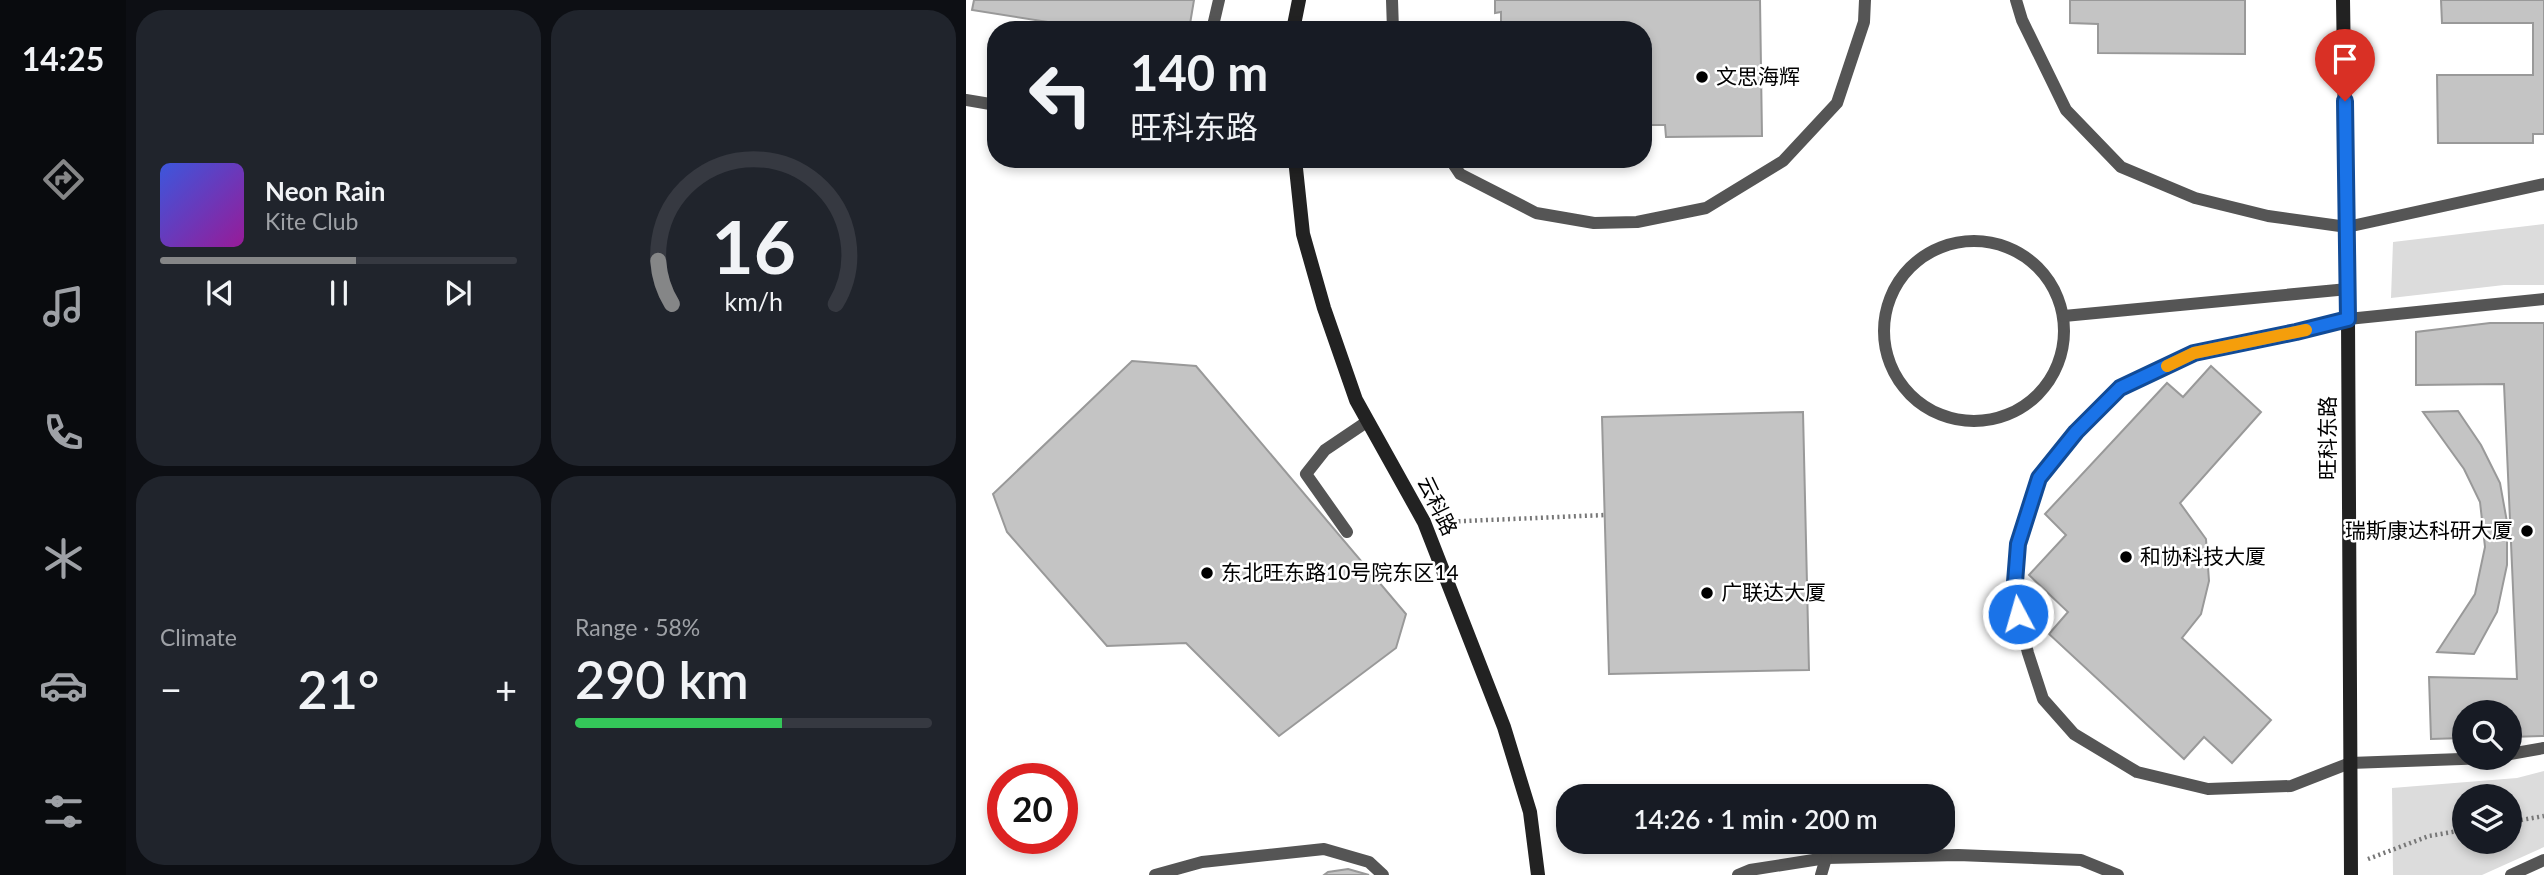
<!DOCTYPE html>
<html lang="en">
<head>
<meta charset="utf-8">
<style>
	:root { --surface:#171b24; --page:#20242c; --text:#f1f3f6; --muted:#9ea1a6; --line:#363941; --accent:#858687 }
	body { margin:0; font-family:Lato,"Noto Sans SC",sans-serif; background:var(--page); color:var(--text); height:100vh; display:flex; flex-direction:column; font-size:26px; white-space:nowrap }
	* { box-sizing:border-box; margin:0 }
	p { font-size:23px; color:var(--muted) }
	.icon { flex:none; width:38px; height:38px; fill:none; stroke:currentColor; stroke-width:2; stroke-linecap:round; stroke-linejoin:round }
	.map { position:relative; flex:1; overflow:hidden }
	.sheet { display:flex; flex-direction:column; gap:10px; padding:10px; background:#0d0f14; width:840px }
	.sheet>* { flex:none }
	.hud { position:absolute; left:21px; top:21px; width:665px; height:147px; border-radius:28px; box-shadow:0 4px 10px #0003; background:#171b24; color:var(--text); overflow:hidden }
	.fabs { position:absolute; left:1486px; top:700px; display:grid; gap:14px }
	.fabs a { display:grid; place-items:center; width:70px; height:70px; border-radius:50%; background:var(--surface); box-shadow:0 4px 10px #0003; font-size:35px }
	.speed { position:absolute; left:21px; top:763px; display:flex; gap:14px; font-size:35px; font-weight:700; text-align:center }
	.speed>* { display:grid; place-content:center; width:91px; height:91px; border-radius:50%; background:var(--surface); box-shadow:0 4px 10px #0003; line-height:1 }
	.speed .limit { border:10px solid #d22; background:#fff; color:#111 }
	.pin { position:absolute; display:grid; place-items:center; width:60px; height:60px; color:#fff; margin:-72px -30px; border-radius:50% 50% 50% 0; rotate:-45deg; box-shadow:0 0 7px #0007 }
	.pin .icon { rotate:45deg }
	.me { position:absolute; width:77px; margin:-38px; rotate:354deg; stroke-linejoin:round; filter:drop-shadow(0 0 5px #0008) }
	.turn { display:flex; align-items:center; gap:24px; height:147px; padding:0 28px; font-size:32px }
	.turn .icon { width:91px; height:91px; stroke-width:2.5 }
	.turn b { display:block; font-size:49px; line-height:60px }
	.big { font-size:52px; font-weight:600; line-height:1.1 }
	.sheet .tile { flex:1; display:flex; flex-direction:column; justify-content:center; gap:10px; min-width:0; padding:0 24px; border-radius:28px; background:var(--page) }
	.sheet .dial { align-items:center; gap:0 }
	.dial svg { height:182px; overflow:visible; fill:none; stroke:var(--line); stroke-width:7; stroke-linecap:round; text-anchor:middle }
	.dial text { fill:var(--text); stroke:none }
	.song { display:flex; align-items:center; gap:21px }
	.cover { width:84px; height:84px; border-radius:10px; background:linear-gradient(135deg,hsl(230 70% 55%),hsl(300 70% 35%)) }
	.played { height:7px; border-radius:4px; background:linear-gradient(90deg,var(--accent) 55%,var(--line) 55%) }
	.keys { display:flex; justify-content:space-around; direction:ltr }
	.heat { display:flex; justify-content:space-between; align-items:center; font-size:38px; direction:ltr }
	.charge { height:10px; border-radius:5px; background:linear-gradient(90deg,#34c759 58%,var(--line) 0) }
	.sheet .tiles { flex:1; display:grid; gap:10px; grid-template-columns:repeat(2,1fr) }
	.trip { position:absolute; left:590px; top:784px; width:399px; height:70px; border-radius:28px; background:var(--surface); box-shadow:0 4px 10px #0003; font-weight:600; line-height:70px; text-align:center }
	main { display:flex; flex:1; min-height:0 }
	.dock { display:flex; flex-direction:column; width:126px; justify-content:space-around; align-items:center; background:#090b0e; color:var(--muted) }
	.dock .icon { width:49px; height:49px }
	.dock .active { color:var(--accent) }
	.dock b { font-size:32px; color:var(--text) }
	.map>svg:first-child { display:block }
	.green { fill:#dcdcdc; fill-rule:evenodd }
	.building { fill:#c4c4c4; stroke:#999; stroke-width:2 }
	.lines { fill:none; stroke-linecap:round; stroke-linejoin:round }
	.path { stroke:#777; stroke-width:4.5; stroke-dasharray:2 3.5; stroke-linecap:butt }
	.lane { stroke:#555; stroke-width:12 }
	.secondary { stroke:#222; stroke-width:14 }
	.route-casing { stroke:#114b97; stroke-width:18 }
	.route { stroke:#1a73e8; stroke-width:12 }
	.slow { stroke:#f59e0b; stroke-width:12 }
	.poi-dot { fill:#000; stroke:#fff; stroke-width:2.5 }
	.labels { text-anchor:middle; stroke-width:5; stroke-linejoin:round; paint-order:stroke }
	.poi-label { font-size:21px; fill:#000; stroke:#fff; text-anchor:start }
	.street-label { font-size:21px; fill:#000; stroke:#fff }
</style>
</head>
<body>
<main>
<nav class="dock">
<b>14:25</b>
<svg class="icon active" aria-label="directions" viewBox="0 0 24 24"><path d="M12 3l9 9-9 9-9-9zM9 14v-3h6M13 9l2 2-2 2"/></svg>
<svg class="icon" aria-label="music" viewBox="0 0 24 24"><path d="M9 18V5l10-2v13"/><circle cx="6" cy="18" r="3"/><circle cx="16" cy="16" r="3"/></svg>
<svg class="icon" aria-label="phone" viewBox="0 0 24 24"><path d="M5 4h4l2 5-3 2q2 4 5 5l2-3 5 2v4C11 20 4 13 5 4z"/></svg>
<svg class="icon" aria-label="climate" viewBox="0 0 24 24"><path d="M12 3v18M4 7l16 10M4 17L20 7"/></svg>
<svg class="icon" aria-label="car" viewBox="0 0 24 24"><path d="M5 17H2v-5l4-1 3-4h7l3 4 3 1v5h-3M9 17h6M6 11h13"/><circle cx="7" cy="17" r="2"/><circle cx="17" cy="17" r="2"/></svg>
<svg class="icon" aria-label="filters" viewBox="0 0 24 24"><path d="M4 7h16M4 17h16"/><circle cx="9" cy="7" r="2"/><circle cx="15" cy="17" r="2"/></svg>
</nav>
<section class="sheet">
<div class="tiles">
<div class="tile">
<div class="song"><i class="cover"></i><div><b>Neon Rain</b><p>Kite Club</p></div></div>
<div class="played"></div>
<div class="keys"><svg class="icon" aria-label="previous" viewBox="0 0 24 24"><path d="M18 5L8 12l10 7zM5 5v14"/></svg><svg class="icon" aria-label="pause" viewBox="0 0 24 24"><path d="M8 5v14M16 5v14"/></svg><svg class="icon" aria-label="next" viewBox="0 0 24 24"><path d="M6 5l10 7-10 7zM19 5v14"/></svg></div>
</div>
<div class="tile dial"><svg viewBox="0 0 100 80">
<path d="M14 69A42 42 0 1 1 86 69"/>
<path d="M14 69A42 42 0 0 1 8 50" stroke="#858687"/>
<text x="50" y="56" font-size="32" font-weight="700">16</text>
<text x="50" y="72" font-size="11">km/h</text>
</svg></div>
<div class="tile"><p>Climate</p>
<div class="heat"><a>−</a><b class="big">21°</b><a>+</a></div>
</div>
<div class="tile"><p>Range · 58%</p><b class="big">290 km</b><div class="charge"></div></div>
</div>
</section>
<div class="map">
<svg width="1578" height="875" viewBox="0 0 1578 875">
	<rect width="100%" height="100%" fill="#fff"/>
	<!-- green -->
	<g class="green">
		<path d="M1578,224V285H1538L1425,298L1427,242Z"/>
		<path d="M1578,771V847L1516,875H1427L1426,788L1551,778ZM1498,796H1544V842H1498Z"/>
	</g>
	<!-- building -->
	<g class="building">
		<path d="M8,0H228L223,30H133L6,10Z"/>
		<path d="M529,0H794L796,136L700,137L699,125H677V30H535V12L529,13Z"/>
		<path d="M1104,0H1279V54L1132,53V24L1104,23Z"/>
		<path d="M1475,0H1578V134H1567V143H1472L1471,75H1567V23H1476Z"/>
		<path d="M1524,323H1578V736L1544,737V712H1498V738L1465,739L1463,677L1551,679L1538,384L1450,385V332Z"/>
		<path d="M166,361L230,366L440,614L430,648L313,736L220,643L141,646L41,532L27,494Z"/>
		<path d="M1245,366L1295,412L1214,503L1240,539L1243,581L1235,614L1216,638L1305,720L1266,763L1238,737L1218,759L1083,634L1102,612L1063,575L1100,535L1079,514L1201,383L1217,397Z"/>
		<path d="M1492,411L1515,445L1534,483L1541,522V565L1531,612L1508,654L1471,652L1509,594L1519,547L1514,502L1498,469L1457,412Z"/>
		<path d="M837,412L843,670L643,674L636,417Z"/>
		<path d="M382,869L403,875H358L362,872Z"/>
	</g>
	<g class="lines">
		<!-- path -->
		<g class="path">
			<path d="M476,522L639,515"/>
			<path d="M1544,822L1578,816"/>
			<path d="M1402,859L1463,836L1498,830"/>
		</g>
		<!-- lane -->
		<g class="lane">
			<path d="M426,0L427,30"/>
			<path d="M1050,0L1056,20L1100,110L1155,167L1229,198L1302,216L1381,227L1578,184"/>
			<path d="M246,30L253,0"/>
			<path d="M0,100L30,105"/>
			<path d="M484,159L494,174L570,213L628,223L671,222L740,208L817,161L871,103L898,22L899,0"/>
			<circle cx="1008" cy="331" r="90"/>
			<path d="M1098,316L1382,289"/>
			<path d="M381,532L340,474L359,450L402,421"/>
			<path d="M1544,754L1578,748"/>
			<path d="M1523,758L1384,763L1325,786L1242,789L1171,772L1108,734L1077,699L1062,653L1048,595L1052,544L1073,478L1110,432L1155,388L1228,353L1330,332L1382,319L1578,299"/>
			<path d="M189,875L236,862L358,849L403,862L417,875"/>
			<path d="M772,875L784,870L860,858L992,855L1115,860L1152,875"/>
			<path d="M855,875L860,858"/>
			<path d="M1545,875L1578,860"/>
		</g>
		<!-- secondary -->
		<g class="secondary">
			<path d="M1377,0L1382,319L1385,875"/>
			<path d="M327,30L333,0"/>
			<path d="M329,159L337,234L358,308L390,400L458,522L538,727L564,812L572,875"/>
		</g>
	</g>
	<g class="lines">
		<defs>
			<path id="route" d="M1052,614L1048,595L1052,544L1073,478L1110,432L1154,388L1228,353L1330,332L1382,319L1379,101"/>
		</defs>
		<!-- route casing -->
		<use href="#route" class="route-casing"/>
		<!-- route -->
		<use href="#route" class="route"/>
		<!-- slow -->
		<path class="slow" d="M1201,366L1228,353L1340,330"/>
	</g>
	<!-- markers -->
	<g class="poi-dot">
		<circle cx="736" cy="77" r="7"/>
		<circle cx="1561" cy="531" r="7"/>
		<circle cx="1160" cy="557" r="7"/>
		<circle cx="241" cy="573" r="7"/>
		<circle cx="741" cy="593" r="7"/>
	</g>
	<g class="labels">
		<!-- poi labels -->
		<g class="poi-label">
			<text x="750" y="84">文思海辉</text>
			<text x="1547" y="538" text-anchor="end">瑞斯康达科研大厦</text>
			<text x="1174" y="564">和协科技大厦</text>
			<text x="255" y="580">东北旺东路10号院东区14</text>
			<text x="755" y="600">广联达大厦</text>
		</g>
		<!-- street labels -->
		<g class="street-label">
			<text transform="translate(1362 438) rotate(-90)" y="7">旺科东路</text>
			<text transform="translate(471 506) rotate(64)" y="7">云科路</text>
		</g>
	</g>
</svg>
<div class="fabs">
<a><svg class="icon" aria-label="search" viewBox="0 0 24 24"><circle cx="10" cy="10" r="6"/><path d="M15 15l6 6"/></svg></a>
<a><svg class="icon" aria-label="layers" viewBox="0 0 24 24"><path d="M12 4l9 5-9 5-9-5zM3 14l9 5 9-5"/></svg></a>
</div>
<div class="speed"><div class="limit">20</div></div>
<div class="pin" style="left:1379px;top:101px;background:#d93025"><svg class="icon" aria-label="arrive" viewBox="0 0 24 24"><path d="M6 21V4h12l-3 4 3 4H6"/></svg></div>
<svg class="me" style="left:1052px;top:614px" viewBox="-20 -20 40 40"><circle r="17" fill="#1a73e8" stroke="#fff" stroke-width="3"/><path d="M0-11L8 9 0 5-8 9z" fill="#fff"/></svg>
<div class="trip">14:26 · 1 min · 200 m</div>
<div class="hud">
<div class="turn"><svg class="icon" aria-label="left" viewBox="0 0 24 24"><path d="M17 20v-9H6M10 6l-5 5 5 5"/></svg><div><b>140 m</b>旺科东路</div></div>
</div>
</div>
</main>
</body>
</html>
